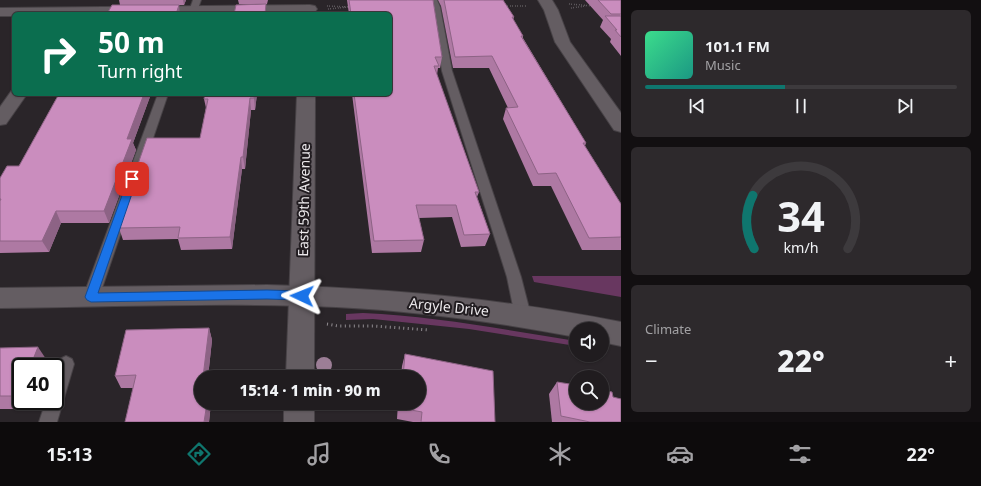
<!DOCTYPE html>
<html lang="en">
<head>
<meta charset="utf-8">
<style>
	:root { --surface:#201c1f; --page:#2d292c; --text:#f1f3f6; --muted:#a2a1a4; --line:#3d3a3d; --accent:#0f766e }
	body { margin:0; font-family:"Noto Sans",sans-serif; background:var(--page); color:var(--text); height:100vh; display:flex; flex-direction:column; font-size:15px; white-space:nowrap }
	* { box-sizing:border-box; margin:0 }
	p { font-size:13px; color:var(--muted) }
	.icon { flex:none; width:22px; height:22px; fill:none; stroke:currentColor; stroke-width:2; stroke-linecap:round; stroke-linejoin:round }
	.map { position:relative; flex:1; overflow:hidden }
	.sheet { display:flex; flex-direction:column; gap:10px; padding:10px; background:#120f11; width:360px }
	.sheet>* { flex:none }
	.banner { position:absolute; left:12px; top:12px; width:380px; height:84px; border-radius:6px; box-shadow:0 1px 3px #0004,0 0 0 1px var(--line); background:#0b6e4f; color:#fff; overflow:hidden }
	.controls { position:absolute; left:569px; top:322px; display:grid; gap:8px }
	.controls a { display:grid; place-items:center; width:40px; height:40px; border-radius:50%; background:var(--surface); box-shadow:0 1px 3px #0004,0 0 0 1px var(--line); font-size:20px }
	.speed { position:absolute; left:12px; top:358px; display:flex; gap:8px; font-size:20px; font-weight:700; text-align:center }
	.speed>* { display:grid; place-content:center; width:52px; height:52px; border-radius:50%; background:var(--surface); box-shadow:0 1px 3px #0004,0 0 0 1px var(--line); line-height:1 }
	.speed .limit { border:2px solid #111; border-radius:6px; background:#fff; color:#111 }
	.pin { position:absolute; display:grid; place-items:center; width:34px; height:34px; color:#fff; margin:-17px; border-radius:8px; box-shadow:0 2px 6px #0006 }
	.me { position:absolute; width:44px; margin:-22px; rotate:272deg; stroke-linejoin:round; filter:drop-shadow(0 0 3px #0008) }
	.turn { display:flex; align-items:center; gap:14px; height:84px; padding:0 20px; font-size:18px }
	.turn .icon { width:52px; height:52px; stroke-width:2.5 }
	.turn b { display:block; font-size:28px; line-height:34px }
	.big { font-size:30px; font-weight:800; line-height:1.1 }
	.sheet .tile { flex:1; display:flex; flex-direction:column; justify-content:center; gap:6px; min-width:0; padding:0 14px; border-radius:6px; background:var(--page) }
	.sheet .dial { align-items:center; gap:0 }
	.dial svg { height:104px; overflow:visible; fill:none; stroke:var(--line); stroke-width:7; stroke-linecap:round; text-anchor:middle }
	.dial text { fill:var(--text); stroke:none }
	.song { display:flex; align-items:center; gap:12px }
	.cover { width:48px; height:48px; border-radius:6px; background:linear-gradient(135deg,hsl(150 70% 55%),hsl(170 70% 35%)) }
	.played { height:4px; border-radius:2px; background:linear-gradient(90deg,var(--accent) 45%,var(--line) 45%) }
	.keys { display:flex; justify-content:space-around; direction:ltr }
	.heat { display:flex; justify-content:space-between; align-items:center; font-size:22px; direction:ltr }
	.trip { position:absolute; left:194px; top:370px; width:232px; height:40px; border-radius:20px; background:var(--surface); box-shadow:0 1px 3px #0004,0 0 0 1px var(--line); font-weight:800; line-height:40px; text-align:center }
	.dock { display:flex; height:64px; justify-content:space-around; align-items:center; background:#0d0b0c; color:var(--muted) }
	.dock .icon { width:28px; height:28px }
	.dock .current { color:var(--accent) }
	.dock b { font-size:18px; color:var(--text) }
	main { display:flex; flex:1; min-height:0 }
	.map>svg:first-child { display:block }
	.green { fill:#683760 }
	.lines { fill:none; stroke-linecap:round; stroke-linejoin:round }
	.service-casing { stroke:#474246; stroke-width:2 }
	.minor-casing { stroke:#474246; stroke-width:2 }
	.tertiary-casing { stroke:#474246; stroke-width:2 }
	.path-far1 { stroke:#918d91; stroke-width:1.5; stroke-dasharray:0.5 2; stroke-linecap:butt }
	.path { stroke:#918d91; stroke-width:3; stroke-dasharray:1 3.5; stroke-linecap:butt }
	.service { fill:#645d62; fill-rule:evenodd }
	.minor { fill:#645d62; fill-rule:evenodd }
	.tertiary { fill:#645d62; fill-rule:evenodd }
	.tree { fill:#9c7e96 }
	.wall { fill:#ae79a3 }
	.shaded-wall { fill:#8d6385 }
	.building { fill:#ca8dbe; stroke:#8d6385 }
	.route { fill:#1a73e8; stroke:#114b97 }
	.labels { text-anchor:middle; stroke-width:4; stroke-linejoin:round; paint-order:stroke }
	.street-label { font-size:14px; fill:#ebe8eb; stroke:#211c20 }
</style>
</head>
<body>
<main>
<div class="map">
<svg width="621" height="422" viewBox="0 0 621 422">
	<rect width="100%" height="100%" fill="#2a2529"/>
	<!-- green -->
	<g class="green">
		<path d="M532,276H621V297L534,282Z"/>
		<path d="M363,313C434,316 506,330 576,341V346L469,329L373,319L346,320V314Z"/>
	</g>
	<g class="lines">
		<defs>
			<g id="service">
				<path d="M193,0H201L196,14H188Z"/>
				<path d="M429,0H437L440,7L452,71L521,277L531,316L528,321L523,323L518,321L515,316L507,277L442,71L432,7Z"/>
				<path d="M158,94H168L99,297L96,301L91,303L86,301L83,297Z"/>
				<path d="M66,356L72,359L74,364L57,422H39L46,401H55V372L60,359Z"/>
			</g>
			<g id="minor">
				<path d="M538,0H552L558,10L570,42L621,113V132L614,130L555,42L544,10Z"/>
				<path d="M310,5L315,6L317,9L315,12L221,14H14V16H0V8Z"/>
				<path d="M12,90H14V94H27L6,124L0,125V107Z"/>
				<path d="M297,94H315L314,377H286Z"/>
				<rect x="284" y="403" width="30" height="19"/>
			</g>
			<path id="tertiary" d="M267,285C386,288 505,299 621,322V346L602,342V329H576V337C497,322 416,311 336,307C224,302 112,307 0,308V288Z"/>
		</defs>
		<!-- service casing -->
		<use href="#service" class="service-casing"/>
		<!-- minor casing -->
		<use href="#minor" class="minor-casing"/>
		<!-- tertiary casing -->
		<use href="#tertiary" class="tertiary-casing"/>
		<!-- path-far1 -->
		<g class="path-far1">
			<path d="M569,4L594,6"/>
			<path d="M327,6L350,7"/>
			<path d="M505,6H526"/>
			<path d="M571,8L586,6"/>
			<path d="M328,9L349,7"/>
		</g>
		<!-- path -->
		<path class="path" d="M327,324L338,326H373L429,330"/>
		<!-- service -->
		<use href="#service" class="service"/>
		<!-- minor -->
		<use href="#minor" class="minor"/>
		<!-- tertiary -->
		<use href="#tertiary" class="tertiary"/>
	</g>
	<!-- trees -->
	<circle class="tree" cx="324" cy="365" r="8"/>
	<!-- wall -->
	<g class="wall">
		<path d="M119,0H186L184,5H120Z"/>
		<path d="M238,0H268L267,4H239Z"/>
		<path d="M347,0H433L442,57L440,68H438L437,75L479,192L477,197L490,234L485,246L461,247L452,217L419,218L424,240L421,252L372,253L352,94H390V14H349Z"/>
		<path d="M438,0H503L514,17L513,20L523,36V38L586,143L585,146L621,204V250H582L551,186H533L503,119L506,108H508L489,68H453L441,6Z"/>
		<path d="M585,0H621V56L610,42L611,39L600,27L603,20Z"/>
		<path d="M59,94H151L133,143L136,150L109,223H61L49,252L0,253V178L19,166Z"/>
		<path d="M257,94L255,110H251L245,169H242L232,249L181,250L178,239L123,240L119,228L123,214L122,210L200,138L206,108L204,99Z"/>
		<path d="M209,328L212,340L208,377H201V403H211L209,422H125L133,388H121L115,376Z"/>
		<path d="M0,348L48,362L21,367V401H33L30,409H0Z"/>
		<path d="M405,354L495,422H413L397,419L398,403H419V377H401L402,366Z"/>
		<path d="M557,382L613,397L621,422H552L549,394Z"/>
	</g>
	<!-- shaded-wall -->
	<g class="shaded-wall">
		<path d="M183,0H186L184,5Z"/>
		<path d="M179,5L180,14H176Z"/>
		<path d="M144,94H151L133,143L136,150L109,223L104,211L127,139Z"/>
		<path d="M255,94H257L255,110L254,98Z"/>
		<path d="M250,98L251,110L245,169L243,157Z"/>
		<path d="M241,157L242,169L232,249L230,237Z"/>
		<path d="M56,211L61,223L49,252L42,241Z"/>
		<path d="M209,328L212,340L208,377H203Z"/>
		<path d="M38,347L48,362L46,367H30Z"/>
		<path d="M21,390V398L19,396Z"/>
		<path d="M23,401H33L30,409Z"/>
		<path d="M207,403H211L209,422H204Z"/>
	</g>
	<!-- building -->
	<g class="building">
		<path d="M349,0H433L442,57H435L439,66H434L479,192H475L490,234L464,235L456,205H416L424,240L374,241L354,94H390V14H351Z"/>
		<path d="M444,0H503L514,17H512L523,36H521L586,143H583L621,204V237L589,238L556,173L538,174L506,108L518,107L492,56L455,57Z"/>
		<path d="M598,0H621V14H611Z"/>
		<path d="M266,4L265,14H234L236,5Z"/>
		<path d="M112,5H179L176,14H107Z"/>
		<path d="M605,16H621V37L615,30H617Z"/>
		<path d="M59,94H144L127,139H132L104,211H56L42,241H0V201L1,199H0V178L7,166H19Z"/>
		<path d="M205,94H255L254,98H250L243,157H241L230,237L178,238L180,227L119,228L124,210H122L147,138H200L208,99H204Z"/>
		<path d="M209,328L203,377H201V403H207L204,422H125L136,375L115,376L126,330Z"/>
		<path d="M38,347L30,367H21V390L19,396H0V348Z"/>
		<path d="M405,354L493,371L495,422H421L422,412L400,408V403H419V377H403Z"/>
		<path d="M557,382L576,385V403H602V390L612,392L613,397L621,399V422H590L561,416Z"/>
	</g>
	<!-- route -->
	<path class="route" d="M132,176L137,179L98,293L267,290L302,291L306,293L307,296L306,299L302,300L267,299L91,302L87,300L85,297L128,179Z"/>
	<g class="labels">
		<!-- street labels -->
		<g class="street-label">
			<text transform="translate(304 200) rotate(-89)" y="5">East 59th Avenue</text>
			<text transform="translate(449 307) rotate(6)" y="5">Argyle Drive</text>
		</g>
	</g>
</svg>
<div class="controls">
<a><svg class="icon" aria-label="sound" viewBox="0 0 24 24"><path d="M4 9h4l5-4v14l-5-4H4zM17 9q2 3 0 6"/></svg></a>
<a><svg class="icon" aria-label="search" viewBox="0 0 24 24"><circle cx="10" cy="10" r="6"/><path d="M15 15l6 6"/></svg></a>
</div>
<div class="speed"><div class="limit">40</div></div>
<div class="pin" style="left:132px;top:179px;background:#d93025"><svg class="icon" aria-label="arrive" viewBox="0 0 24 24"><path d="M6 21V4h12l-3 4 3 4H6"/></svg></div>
<svg class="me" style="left:302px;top:296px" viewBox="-20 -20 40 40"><path d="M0-17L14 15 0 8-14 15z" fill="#1a73e8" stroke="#fff" stroke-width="4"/></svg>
<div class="trip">15:14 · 1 min · 90 m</div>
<div class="banner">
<div class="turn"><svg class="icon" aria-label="right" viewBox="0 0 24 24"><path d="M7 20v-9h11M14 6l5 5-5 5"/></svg><div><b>50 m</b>Turn right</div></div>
</div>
</div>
<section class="sheet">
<div class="tile">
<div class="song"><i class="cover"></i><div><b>101.1 FM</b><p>Music</p></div></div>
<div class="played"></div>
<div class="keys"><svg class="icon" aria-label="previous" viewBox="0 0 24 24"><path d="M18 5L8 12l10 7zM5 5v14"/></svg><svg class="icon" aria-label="pause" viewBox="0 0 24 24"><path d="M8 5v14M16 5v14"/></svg><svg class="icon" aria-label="next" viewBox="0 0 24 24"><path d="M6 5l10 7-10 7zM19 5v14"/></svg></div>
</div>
<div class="tile dial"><svg viewBox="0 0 100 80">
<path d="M14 69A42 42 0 1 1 86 69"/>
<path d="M14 69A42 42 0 0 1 13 28" stroke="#0f766e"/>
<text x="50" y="56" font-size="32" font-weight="700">34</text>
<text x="50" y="72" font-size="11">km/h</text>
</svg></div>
<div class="tile"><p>Climate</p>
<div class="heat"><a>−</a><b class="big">22°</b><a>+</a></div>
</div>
</section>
</main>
<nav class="dock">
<b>15:13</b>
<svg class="icon current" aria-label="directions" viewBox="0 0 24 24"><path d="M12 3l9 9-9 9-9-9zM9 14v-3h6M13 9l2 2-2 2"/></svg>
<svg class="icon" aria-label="music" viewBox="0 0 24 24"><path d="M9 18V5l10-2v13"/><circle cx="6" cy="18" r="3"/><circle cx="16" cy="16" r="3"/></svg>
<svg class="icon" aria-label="phone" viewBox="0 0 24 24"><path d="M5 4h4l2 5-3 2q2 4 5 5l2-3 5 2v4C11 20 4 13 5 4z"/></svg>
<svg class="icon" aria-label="climate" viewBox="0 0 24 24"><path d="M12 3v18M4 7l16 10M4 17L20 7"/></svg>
<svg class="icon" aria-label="car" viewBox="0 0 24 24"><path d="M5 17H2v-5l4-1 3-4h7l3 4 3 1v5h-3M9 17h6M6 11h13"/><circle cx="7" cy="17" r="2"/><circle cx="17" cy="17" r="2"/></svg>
<svg class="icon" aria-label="filters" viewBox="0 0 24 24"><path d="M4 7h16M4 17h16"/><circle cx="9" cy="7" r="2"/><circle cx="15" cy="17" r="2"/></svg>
<b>22°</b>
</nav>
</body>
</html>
